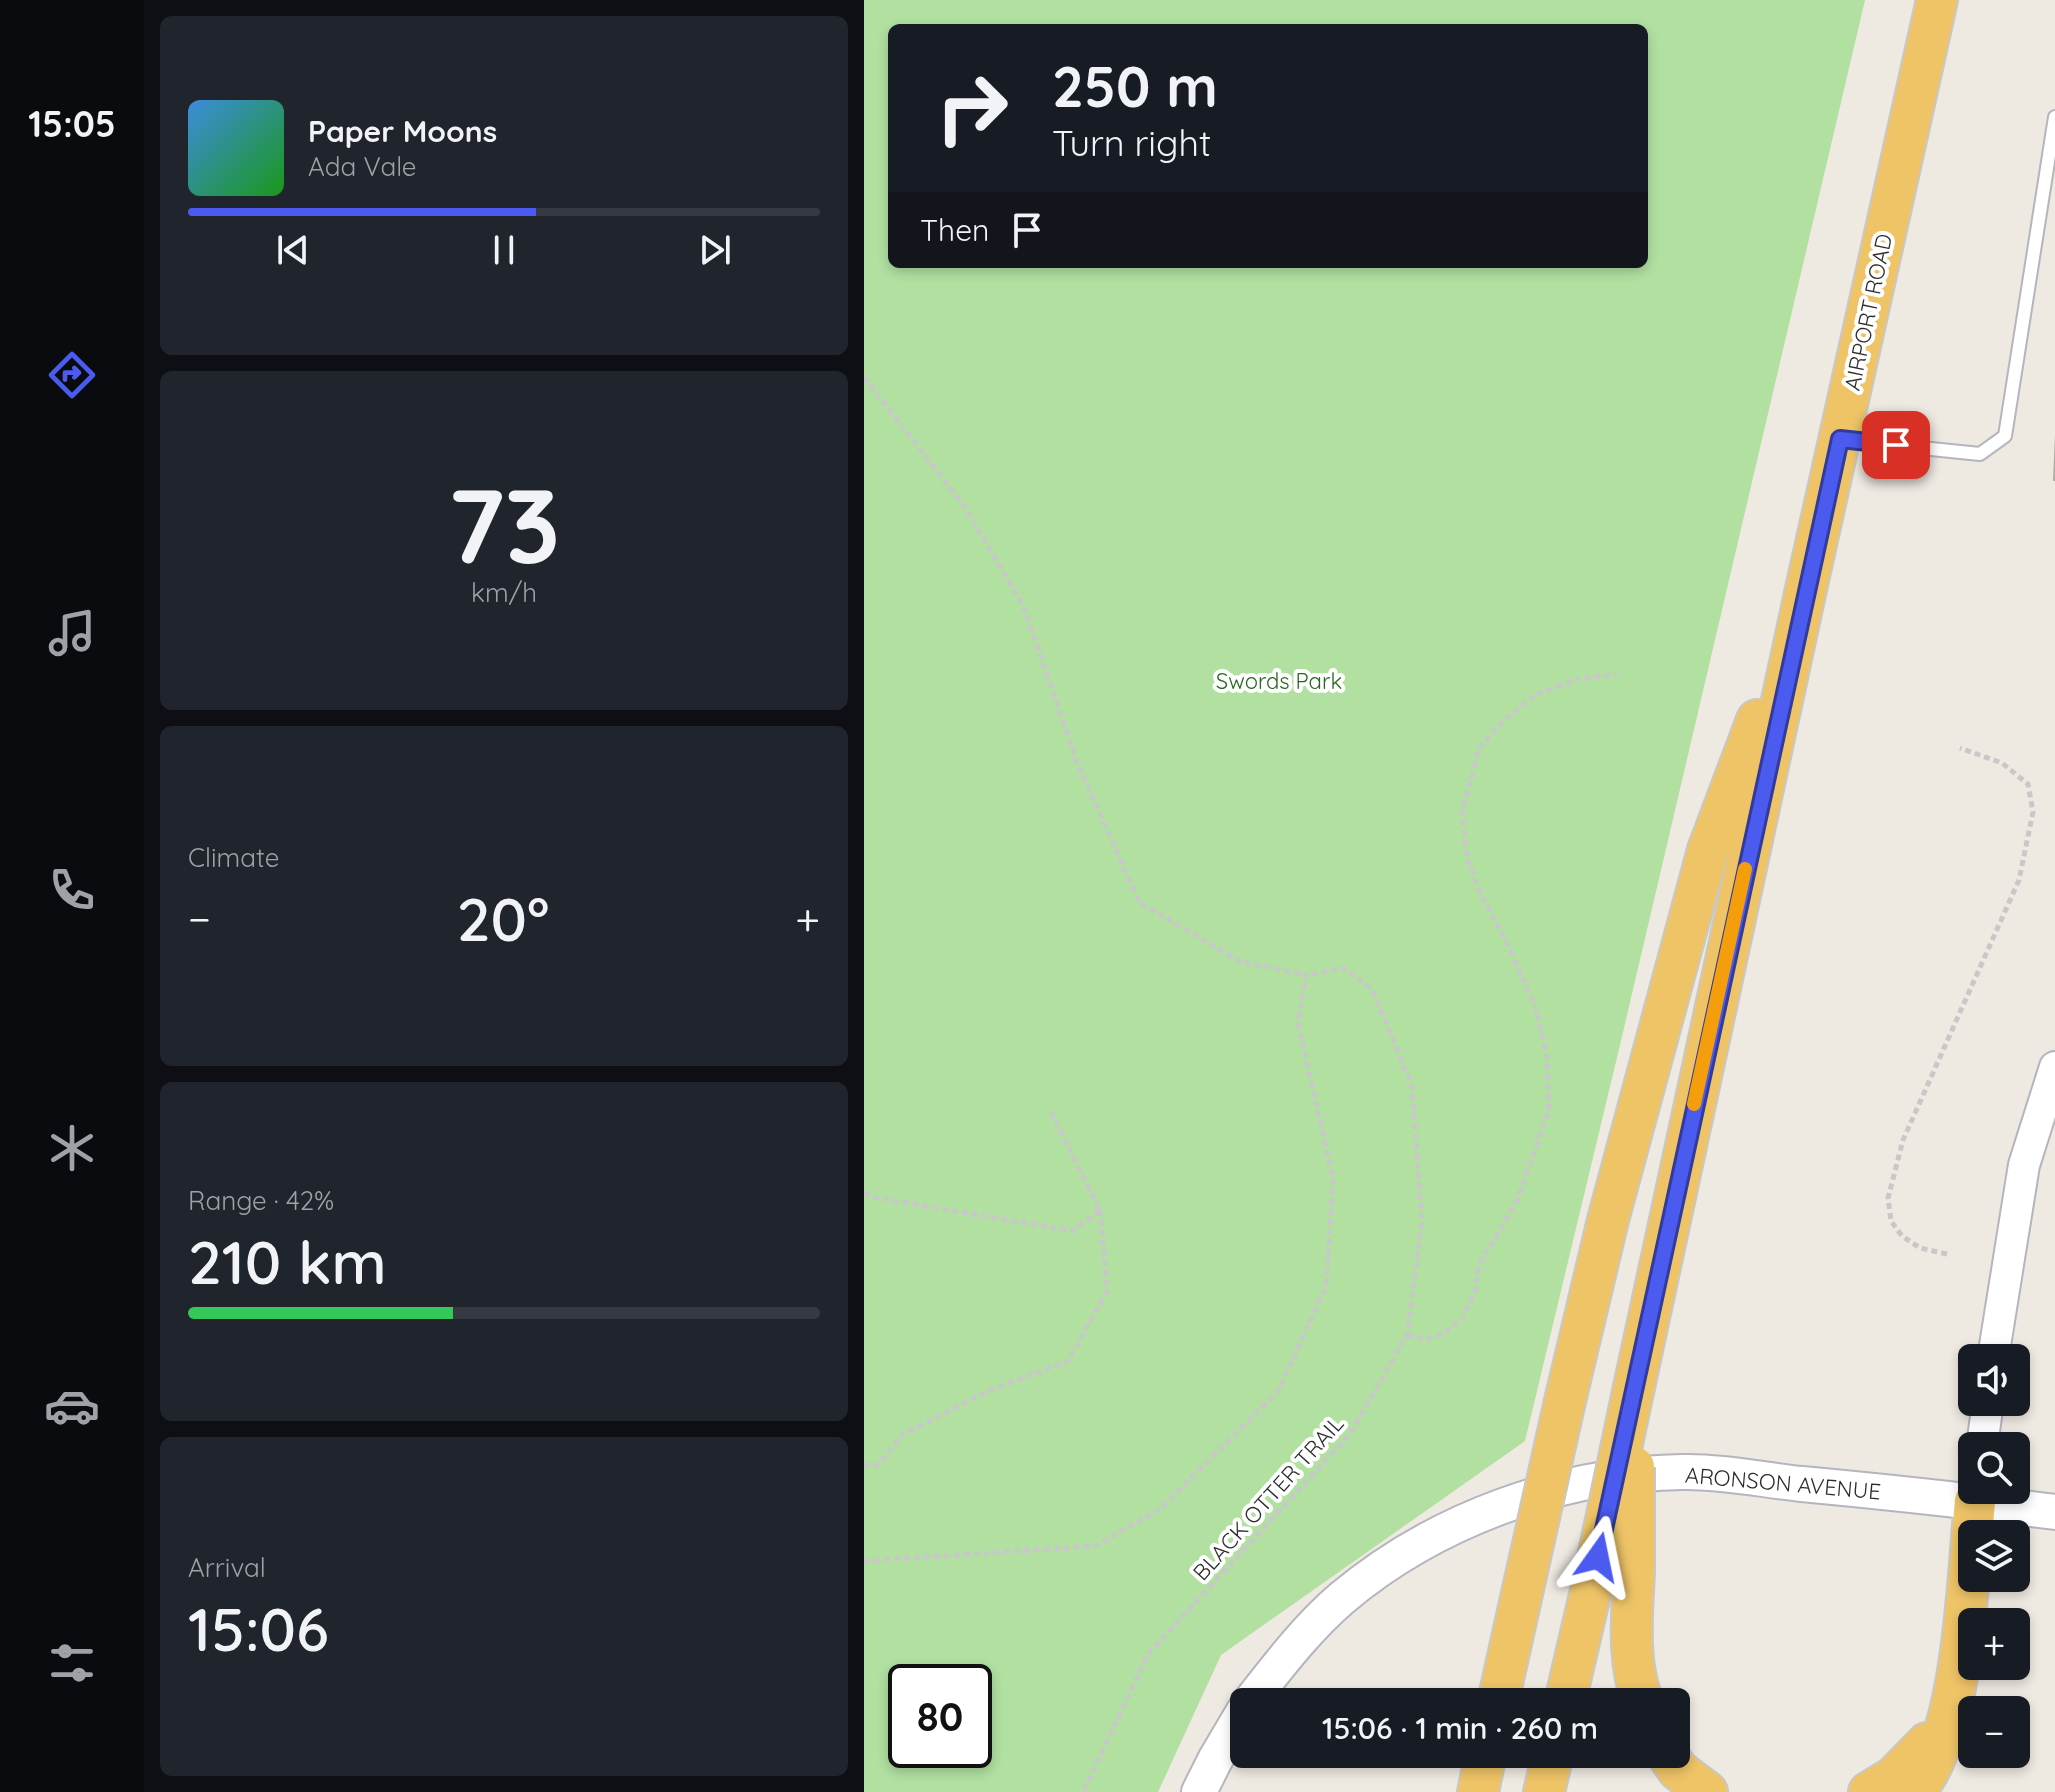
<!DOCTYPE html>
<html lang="en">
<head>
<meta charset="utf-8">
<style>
	:root { --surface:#171b24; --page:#20242c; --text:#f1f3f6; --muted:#9ea1a6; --line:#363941; --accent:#4b5bf0 }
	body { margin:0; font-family:Quicksand,sans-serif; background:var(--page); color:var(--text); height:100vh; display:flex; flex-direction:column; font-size:30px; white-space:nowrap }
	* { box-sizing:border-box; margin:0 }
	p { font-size:26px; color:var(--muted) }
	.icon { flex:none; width:44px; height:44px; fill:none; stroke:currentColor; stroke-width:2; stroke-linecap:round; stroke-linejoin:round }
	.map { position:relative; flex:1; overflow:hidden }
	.panel { display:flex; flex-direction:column; gap:16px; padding:16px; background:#0d0f14; width:720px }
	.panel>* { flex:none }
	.guide { position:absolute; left:24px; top:24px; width:760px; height:244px; border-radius:12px; box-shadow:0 4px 12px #0003; background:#171b24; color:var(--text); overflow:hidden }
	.buttons { position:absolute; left:1094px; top:1344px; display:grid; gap:16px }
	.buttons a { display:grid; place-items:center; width:72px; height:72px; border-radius:12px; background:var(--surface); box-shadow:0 4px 12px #0003; font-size:40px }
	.speed { position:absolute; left:24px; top:1664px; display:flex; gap:16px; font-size:40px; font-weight:700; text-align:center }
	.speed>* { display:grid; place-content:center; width:104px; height:104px; border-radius:50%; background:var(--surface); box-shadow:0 4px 12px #0003; line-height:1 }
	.speed .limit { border:4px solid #111; border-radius:12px; background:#fff; color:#111 }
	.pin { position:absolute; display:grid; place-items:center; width:68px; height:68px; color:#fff; margin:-34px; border-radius:16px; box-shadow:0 4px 12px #0006 }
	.me { position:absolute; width:88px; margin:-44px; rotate:12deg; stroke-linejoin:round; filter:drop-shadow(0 0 6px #0008) }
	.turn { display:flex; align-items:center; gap:28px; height:168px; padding:0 32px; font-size:36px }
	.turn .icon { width:104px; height:104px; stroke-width:2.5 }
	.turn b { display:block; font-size:56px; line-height:68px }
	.then { display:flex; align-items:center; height:76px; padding:0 32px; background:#0003; gap:16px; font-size:30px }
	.big { font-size:60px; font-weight:600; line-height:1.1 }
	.panel .widget { flex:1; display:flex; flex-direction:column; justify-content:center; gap:12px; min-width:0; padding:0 28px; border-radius:12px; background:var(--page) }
	.panel .dial { align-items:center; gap:0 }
	.dial b { font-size:104px; line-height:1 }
	.song { display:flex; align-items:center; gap:24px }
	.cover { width:96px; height:96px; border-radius:12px; background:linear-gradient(135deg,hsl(210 70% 55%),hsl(120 70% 35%)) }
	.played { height:8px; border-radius:4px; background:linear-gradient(90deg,var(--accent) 55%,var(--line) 55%) }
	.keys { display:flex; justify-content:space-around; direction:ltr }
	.heat { display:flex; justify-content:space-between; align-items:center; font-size:44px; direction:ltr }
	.charge { height:12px; border-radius:6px; background:linear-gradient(90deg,#34c759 42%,var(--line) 0) }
	.trip { position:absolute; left:366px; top:1688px; width:460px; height:80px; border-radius:12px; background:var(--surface); box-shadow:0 4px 12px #0003; font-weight:600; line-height:80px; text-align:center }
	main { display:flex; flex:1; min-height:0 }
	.dock { display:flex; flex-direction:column; width:144px; justify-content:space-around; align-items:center; background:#090b0e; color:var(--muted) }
	.dock .icon { width:56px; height:56px }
	.dock .active { color:var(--accent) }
	.dock b { font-size:36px; color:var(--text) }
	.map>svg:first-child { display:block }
	.green { fill:#b1e0a1; fill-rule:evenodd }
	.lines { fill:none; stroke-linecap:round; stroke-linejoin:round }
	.service-casing { stroke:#b4b5bf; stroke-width:16 }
	.tertiary-casing { stroke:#b4b5bf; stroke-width:34 }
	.secondary-casing { stroke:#b4b5bf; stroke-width:38 }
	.trunk-casing { stroke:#c8c8c8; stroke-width:44 }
	.path { stroke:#c8c8c8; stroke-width:5; stroke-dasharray:6 4; stroke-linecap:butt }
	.service { stroke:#fff; stroke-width:12 }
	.tertiary { stroke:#fff; stroke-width:30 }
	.secondary { stroke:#fff; stroke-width:34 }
	.trunk { stroke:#efc467; stroke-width:40 }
	.trunk-bridge-casing { stroke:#c8c8c8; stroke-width:44; stroke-linecap:butt }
	.trunk-bridge { stroke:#efc467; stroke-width:40 }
	.wall { fill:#adaaa5 }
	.route-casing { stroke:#313b9c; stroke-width:20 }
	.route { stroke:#4b5bf0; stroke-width:14 }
	.slow { stroke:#f59e0b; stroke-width:14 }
	.labels { text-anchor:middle; stroke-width:8; stroke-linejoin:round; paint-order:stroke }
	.street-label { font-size:22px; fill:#2d2d2d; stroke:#fff }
	.park-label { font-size:22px; fill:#28681f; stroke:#fff }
</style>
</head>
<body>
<main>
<nav class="dock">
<b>15:05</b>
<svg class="icon active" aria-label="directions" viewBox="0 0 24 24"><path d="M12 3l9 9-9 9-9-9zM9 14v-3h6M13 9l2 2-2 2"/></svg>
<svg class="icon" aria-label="music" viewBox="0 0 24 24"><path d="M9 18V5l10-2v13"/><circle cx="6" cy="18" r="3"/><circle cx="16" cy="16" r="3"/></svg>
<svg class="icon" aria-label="phone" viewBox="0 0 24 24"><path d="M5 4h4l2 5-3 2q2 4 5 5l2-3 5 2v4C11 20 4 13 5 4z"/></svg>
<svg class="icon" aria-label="climate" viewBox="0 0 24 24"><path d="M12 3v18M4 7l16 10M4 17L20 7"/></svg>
<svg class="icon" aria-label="car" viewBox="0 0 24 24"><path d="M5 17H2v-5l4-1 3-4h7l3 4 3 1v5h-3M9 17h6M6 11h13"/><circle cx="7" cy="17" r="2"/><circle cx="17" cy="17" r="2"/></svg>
<svg class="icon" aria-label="filters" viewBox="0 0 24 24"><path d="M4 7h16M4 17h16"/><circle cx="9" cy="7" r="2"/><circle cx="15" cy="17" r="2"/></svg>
</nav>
<section class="panel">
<div class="widget">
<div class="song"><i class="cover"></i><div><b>Paper Moons</b><p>Ada Vale</p></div></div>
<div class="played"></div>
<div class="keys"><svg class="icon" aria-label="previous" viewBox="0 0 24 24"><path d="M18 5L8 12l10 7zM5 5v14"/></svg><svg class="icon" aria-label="pause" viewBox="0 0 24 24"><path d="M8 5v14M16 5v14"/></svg><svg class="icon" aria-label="next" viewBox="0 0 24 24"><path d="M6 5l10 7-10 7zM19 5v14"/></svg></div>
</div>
<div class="widget dial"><b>73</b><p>km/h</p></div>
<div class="widget"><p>Climate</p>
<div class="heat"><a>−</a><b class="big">20°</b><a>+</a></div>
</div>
<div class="widget"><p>Range · 42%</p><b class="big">210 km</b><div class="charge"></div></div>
<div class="widget"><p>Arrival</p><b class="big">15:06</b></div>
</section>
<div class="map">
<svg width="1191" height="1792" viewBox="0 0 1191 1792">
	<rect width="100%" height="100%" fill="#eee9e1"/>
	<!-- green -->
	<path class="green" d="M0,0H1001L756,1045L661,1441L357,1655L294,1792H0ZM28,28H780V264H28ZM42,1682H110V1750H42Z"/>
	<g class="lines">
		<defs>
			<path id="service" d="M979,440L1116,454L1141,436L1191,117"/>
			<g id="tertiary">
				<path d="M1129,1358L1160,1165L1191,1067"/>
				<path d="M1118,1446L1124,1402"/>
			</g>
			<g id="secondary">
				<path d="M386,1702C415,1665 443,1628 478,1598C571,1520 697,1474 818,1472C857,1471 899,1480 938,1484C1023,1492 1107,1501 1191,1512"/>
				<path d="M335,1792L351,1760L380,1711"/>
			</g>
			<g id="trunk">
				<path d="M770,1387L942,589L1073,0"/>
				<path d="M701,1401L744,1220L844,850L893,720"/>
				<path d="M770,1572C768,1614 763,1663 779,1702"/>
				<path d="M634,1702L657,1598"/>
				<path d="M701,1702L728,1586"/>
				<path d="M803,1754L814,1770L843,1792"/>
				<path d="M614,1792L622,1754"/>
				<path d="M680,1792L689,1754"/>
				<path d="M1005,1792L1030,1777L1063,1743"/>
				<path d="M1050,1792C1100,1739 1104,1575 1111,1501"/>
			</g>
		</defs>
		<!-- service casing -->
		<use href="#service" class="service-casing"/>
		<!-- tertiary casing -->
		<use href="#tertiary" class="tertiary-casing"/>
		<!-- secondary casing -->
		<use href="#secondary" class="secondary-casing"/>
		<!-- trunk casing -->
		<use href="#trunk" class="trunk-casing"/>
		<!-- path -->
		<g class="path">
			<path d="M0,377L100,506L159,605L213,762L275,902L377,962L442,975"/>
			<path d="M0,1193L13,1198L209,1231L236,1210L187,1112"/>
			<path d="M1083,1254L1056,1248L1038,1236L1027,1221L1024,1198L1039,1140L1155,880L1169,812L1164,784L1138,763L1096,748"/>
			<path d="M543,1335L563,1339L579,1334L599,1317L611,1292L615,1265L653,1201L685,1110L683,1057L672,1009L644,945L618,897L603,858L598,811L615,749L633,727L670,695L715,679L753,674"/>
			<path d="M0,1465H14L38,1435L122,1392L204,1361L243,1291L236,1210"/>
			<path d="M0,1561L231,1546L296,1509L415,1390L462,1286L469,1179L434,1023L442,975L479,968L508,989L548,1086L558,1223L543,1335L486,1434L284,1654L219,1792"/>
		</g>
		<!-- service -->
		<use href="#service" class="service"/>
		<!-- tertiary -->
		<use href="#tertiary" class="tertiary"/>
		<!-- secondary -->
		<use href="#secondary" class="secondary"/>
		<!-- trunk -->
		<use href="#trunk" class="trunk"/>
		<defs>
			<g id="trunk-bridge">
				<path d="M770,1467V1572"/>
				<path d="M728,1586L770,1387"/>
				<path d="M657,1598L701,1401"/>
			</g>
		</defs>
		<!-- trunk-bridge casing -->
		<use href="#trunk-bridge" class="trunk-bridge-casing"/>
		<!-- trunk-bridge -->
		<use href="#trunk-bridge" class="trunk-bridge"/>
	</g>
	<!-- wall -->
	<path class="wall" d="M1191,434V481H1189Z"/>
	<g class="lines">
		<defs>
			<path id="route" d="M734,1557L976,439L1032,445"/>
		</defs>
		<!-- route casing -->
		<use href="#route" class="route-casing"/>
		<!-- route -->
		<use href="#route" class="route"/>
		<!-- slow -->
		<path class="slow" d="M830,1104L881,869"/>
	</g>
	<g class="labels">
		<!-- street labels -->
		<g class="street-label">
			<text transform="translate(1004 312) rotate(-78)" y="8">AIRPORT ROAD</text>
			<text transform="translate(919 1483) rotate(5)" y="8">ARONSON AVENUE</text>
			<text transform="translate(404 1498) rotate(-48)" y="8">BLACK OTTER TRAIL</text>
		</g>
		<!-- park labels -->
		<g class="park-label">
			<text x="415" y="689">Swords Park</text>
		</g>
	</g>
</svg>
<div class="buttons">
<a><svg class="icon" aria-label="sound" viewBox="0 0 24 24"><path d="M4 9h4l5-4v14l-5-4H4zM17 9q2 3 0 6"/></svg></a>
<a><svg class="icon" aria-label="search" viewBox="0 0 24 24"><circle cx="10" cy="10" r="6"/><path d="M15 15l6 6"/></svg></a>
<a><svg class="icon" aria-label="layers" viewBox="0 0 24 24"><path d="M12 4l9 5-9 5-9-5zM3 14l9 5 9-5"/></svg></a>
<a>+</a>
<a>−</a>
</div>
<div class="speed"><div class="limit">80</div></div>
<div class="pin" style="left:1032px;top:445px;background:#d93025"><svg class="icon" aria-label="arrive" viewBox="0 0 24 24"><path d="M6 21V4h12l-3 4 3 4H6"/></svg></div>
<svg class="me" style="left:734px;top:1557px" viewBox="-20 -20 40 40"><path d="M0-17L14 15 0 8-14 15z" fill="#4b5bf0" stroke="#fff" stroke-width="4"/></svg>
<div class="trip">15:06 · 1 min · 260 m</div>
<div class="guide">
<div class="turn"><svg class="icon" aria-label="right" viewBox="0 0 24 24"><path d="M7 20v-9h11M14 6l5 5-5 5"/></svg><div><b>250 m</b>Turn right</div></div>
<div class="then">Then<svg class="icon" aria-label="arrive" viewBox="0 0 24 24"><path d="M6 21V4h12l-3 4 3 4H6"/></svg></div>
</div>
</div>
</main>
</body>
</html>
